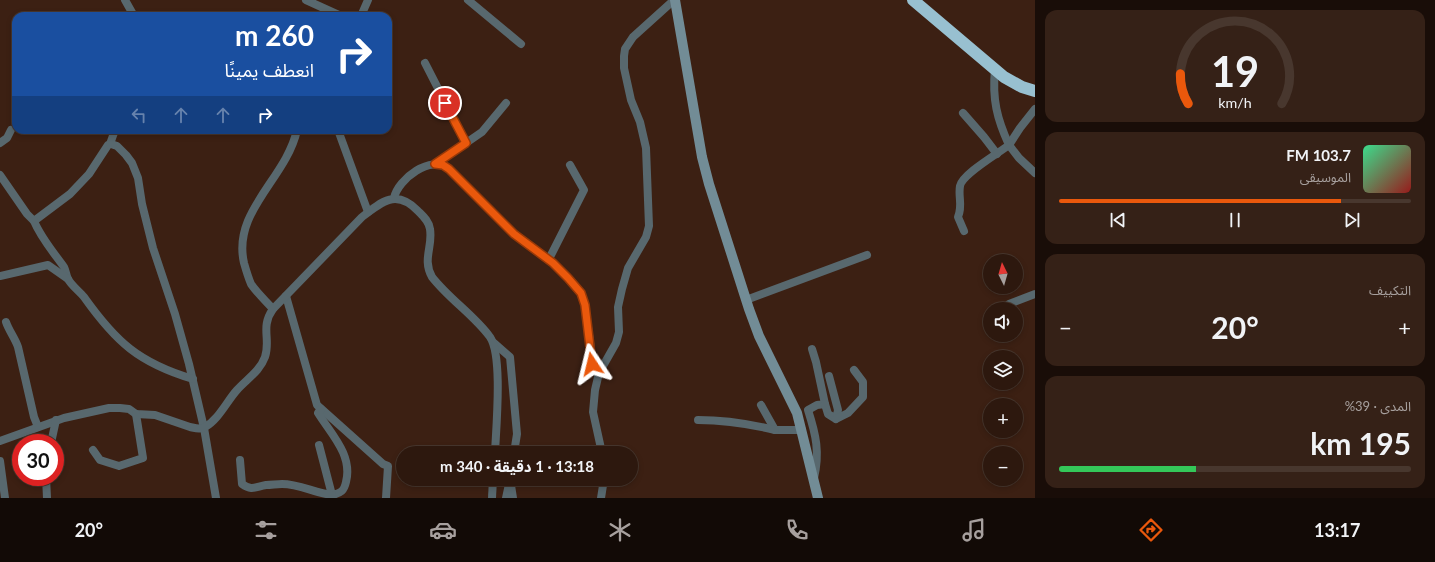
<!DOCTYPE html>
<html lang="ar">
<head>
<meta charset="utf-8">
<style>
	:root { --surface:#2d180e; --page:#352117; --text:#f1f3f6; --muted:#a7a09e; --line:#48372e; --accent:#ea580c }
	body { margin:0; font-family:Lato,"Noto Sans Arabic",sans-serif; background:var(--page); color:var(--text); direction:rtl; height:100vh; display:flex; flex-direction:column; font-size:15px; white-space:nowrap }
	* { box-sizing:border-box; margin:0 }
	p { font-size:13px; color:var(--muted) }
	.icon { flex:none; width:22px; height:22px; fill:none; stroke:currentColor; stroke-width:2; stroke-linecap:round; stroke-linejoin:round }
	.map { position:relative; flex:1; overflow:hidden; direction:ltr }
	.drawer { display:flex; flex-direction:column; gap:10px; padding:10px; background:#190d08; width:400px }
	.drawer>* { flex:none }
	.top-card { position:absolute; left:12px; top:12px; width:380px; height:122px; border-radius:12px; box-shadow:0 2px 6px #0003,0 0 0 1px var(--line); direction:rtl; background:#1a4fa0; color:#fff; overflow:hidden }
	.needle { width:26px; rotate:355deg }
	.controls { position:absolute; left:983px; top:254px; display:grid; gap:8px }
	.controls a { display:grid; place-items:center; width:40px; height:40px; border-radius:50%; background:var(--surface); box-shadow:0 2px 6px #0003,0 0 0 1px var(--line); font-size:20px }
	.speed { position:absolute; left:12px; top:434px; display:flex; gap:8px; font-size:20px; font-weight:700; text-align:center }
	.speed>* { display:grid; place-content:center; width:52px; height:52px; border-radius:50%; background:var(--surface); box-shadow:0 2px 6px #0003,0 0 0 1px var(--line); line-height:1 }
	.speed .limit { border:6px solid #d22; background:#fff; color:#111 }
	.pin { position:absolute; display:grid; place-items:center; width:34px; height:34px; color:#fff; margin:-17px; border:2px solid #fff; border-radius:50%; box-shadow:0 1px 4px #0007 }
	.me { position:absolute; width:44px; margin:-22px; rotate:350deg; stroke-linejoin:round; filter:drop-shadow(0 0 3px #0008) }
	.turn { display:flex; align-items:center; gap:14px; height:84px; padding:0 12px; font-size:18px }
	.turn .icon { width:52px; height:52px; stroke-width:2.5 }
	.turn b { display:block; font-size:28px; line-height:34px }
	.lanes { display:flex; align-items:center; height:38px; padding:0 12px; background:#0003; justify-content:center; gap:20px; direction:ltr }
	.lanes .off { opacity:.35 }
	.big { font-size:30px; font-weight:700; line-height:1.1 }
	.drawer .tile { flex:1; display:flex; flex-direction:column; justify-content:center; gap:6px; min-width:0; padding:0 14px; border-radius:12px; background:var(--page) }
	.drawer .dial { align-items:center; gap:0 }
	.dial svg { height:104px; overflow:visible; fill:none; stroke:var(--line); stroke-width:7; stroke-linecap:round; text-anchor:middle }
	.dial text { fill:var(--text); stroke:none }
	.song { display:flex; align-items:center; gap:12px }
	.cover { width:48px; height:48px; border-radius:6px; background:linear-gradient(135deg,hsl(150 70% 55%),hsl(0 70% 35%)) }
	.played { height:4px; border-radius:2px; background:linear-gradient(90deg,var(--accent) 80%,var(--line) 80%) }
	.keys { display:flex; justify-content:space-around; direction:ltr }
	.heat { display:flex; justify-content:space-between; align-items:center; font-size:22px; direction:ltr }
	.charge { height:6px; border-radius:3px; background:linear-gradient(90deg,#34c759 39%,var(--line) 0) }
	.trip { position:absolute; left:396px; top:446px; width:242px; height:40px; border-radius:20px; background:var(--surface); box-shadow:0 2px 6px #0003,0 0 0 1px var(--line); font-weight:700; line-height:40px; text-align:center; direction:rtl }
	.tabs { display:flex; height:64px; justify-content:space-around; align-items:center; background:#120a06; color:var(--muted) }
	.tabs .icon { width:28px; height:28px }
	.tabs .selected { color:var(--accent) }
	.tabs b { font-size:18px; color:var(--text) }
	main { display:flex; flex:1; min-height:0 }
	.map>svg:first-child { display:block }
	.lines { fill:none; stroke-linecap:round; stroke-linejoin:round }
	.street { stroke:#58686e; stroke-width:8 }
	.secondary { stroke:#728c96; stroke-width:10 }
	.highway { stroke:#98c0d0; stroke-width:12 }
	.route-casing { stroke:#983908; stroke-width:10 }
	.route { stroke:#ea580c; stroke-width:7 }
</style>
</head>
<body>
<main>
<section class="drawer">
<div class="tile dial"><svg viewBox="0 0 100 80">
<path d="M14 69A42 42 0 1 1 86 69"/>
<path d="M14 69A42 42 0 0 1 8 46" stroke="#ea580c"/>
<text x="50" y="56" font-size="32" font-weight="700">19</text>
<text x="50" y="72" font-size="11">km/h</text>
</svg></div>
<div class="tile">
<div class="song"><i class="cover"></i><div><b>103.7 FM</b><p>الموسيقى</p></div></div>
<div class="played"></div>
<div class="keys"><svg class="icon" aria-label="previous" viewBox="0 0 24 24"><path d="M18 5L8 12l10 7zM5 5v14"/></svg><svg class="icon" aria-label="pause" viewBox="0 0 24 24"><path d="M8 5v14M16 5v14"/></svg><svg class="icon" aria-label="next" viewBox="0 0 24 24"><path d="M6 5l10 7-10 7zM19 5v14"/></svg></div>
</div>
<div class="tile"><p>التكييف</p>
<div class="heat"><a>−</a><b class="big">20°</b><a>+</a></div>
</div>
<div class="tile"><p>المدى · 39%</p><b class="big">195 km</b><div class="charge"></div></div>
</section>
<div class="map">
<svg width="1035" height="498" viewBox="0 0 1035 498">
	<rect width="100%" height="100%" fill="#3c2013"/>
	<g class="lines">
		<!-- street -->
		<g class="street">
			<path d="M125,0L134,16"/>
			<path d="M306,0L341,16"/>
			<path d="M468,0L521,44"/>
			<path d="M361,16L368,0"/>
			<path d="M425,63L466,143L435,164"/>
			<path d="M1035,109L1020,128L1009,145L1019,158L1035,173"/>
			<path d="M963,113L984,137L997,154"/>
			<path d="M338,130L368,212"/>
			<path d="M0,143L7,138L11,130"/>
			<path d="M466,143L482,132L506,103"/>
			<path d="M110,144L115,130"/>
			<path d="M0,175L27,214L34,221L70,194L89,174L108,145L111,144L117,146L126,155L132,163L138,178L142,204L153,248L175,314L189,364L204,428L216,498"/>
			<path d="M394,198C398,179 431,154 449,169L514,234L553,263L568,278L581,293L585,305L593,364L596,372L599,373L616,343L619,332L618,307L622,289L628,268L646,237L649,226L646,148L640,122L631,100L624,68V56L625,49L633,37L674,0"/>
			<path d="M34,221C41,238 54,253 64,267C66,271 66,275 68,279C71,285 79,291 84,297C116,342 139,363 193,379"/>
			<path d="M964,231L958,217C963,205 958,198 960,186C962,174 999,153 1009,145C997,119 992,99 995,69"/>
			<path d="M549,259L584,190L570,165"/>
			<path d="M0,276L48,265L68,279"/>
			<path d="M286,296L317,405L383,464L388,466L386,498"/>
			<path d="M746,300L867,255"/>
			<path d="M1009,304L1035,294"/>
			<path d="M273,309C266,301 257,293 251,284C248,277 246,270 244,263C232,211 286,179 297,130"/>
			<path d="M6,322C9,331 15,338 18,347L34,417L38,427"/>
			<path d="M494,343L510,357L517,434L514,453"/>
			<path d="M812,349L816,362L825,404L817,405L808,410C816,435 820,452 814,478"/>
			<path d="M599,373L595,390L593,412L602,453"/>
			<path d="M825,404L828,414L836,419L838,410L829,376"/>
			<path d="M761,405L775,430H802"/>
			<path d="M836,419L848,413L863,397V382L854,370"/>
			<path d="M698,420C723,420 750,424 775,430"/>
			<path d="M0,441L64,418L109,408H120L129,409L136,414L155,415L190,427C195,428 201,430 205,427C219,419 227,401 237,390C247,379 260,371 265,357C271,339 260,327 273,309L362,217C382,201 397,189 418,211C423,216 429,221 430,229C433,247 422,259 432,277C449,299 474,315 490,337C503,356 496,428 495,453"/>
			<path d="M51,443L56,420"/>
			<path d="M319,445L332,495C341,493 344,491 346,482C353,455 331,434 318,413L321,409"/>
			<path d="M93,450L100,460L119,466L143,458L136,414"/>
			<path d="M240,460L242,484C252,491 255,487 266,485C271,485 277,484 282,484C299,484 315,493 332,495"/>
			<path d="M0,461L5,498"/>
			<path d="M46,477L47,498"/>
			<path d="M510,479L513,498"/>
			<path d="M492,498L493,479"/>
			<path d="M506,498L509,484"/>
			<path d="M601,498L604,479"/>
		</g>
		<!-- secondary -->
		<path class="secondary" d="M675,0L702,157L709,184L749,309L759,336L797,413L818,498"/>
		<!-- highway -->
		<path class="highway" d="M913,0L1004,77L1022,87L1035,91"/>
	</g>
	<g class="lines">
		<defs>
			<path id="route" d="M445,103L466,143L435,164L443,165L449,169L514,234L553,263L568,278L581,293L585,305L592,364"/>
		</defs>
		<!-- route casing -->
		<use href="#route" class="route-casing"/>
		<!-- route -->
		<use href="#route" class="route"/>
	</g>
</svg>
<div class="controls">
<a><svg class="needle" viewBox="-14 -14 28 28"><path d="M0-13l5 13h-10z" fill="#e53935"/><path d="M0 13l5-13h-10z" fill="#a7a09e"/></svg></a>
<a><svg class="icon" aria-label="sound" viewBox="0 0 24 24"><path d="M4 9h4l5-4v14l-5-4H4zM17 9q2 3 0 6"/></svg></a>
<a><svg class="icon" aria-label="layers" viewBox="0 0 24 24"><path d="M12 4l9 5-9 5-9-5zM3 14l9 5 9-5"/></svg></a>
<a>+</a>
<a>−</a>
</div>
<div class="speed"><div class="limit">30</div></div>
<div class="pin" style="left:445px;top:103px;background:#d93025"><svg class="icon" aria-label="arrive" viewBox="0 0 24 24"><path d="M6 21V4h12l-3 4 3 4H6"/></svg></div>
<svg class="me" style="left:592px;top:364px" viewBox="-20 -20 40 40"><path d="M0-17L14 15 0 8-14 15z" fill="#ea580c" stroke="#fff" stroke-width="4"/></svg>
<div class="trip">13:18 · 1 دقيقة · 340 m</div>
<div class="top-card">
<div class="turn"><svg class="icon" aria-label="right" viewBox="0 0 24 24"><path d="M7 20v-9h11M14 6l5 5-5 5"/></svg><div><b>260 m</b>انعطف يمينًا</div></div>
<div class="lanes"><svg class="icon off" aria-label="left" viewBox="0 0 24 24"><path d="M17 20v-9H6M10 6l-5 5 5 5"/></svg><svg class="icon off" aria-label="ahead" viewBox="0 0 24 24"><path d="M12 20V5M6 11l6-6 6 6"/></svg><svg class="icon off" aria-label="ahead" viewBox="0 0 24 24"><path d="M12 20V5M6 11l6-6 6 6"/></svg><svg class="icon" aria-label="right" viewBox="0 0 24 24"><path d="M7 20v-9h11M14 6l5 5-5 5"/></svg></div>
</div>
</div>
</main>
<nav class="tabs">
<b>13:17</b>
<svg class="icon selected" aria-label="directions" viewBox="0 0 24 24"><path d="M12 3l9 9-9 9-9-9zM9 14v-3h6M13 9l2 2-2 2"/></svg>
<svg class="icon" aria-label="music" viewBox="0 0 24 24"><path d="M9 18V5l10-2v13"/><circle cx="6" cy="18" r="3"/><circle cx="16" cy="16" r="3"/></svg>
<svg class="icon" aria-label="phone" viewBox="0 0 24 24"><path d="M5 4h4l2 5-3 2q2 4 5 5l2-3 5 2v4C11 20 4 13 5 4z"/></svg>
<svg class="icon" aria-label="climate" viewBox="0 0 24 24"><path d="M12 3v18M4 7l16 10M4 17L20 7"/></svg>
<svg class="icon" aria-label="car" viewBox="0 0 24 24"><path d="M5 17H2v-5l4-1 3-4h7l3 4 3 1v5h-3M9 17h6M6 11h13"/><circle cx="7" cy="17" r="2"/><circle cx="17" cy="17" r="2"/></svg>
<svg class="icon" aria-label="filters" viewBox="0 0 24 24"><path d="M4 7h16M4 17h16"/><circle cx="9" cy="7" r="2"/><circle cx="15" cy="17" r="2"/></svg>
<b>20°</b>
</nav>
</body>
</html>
